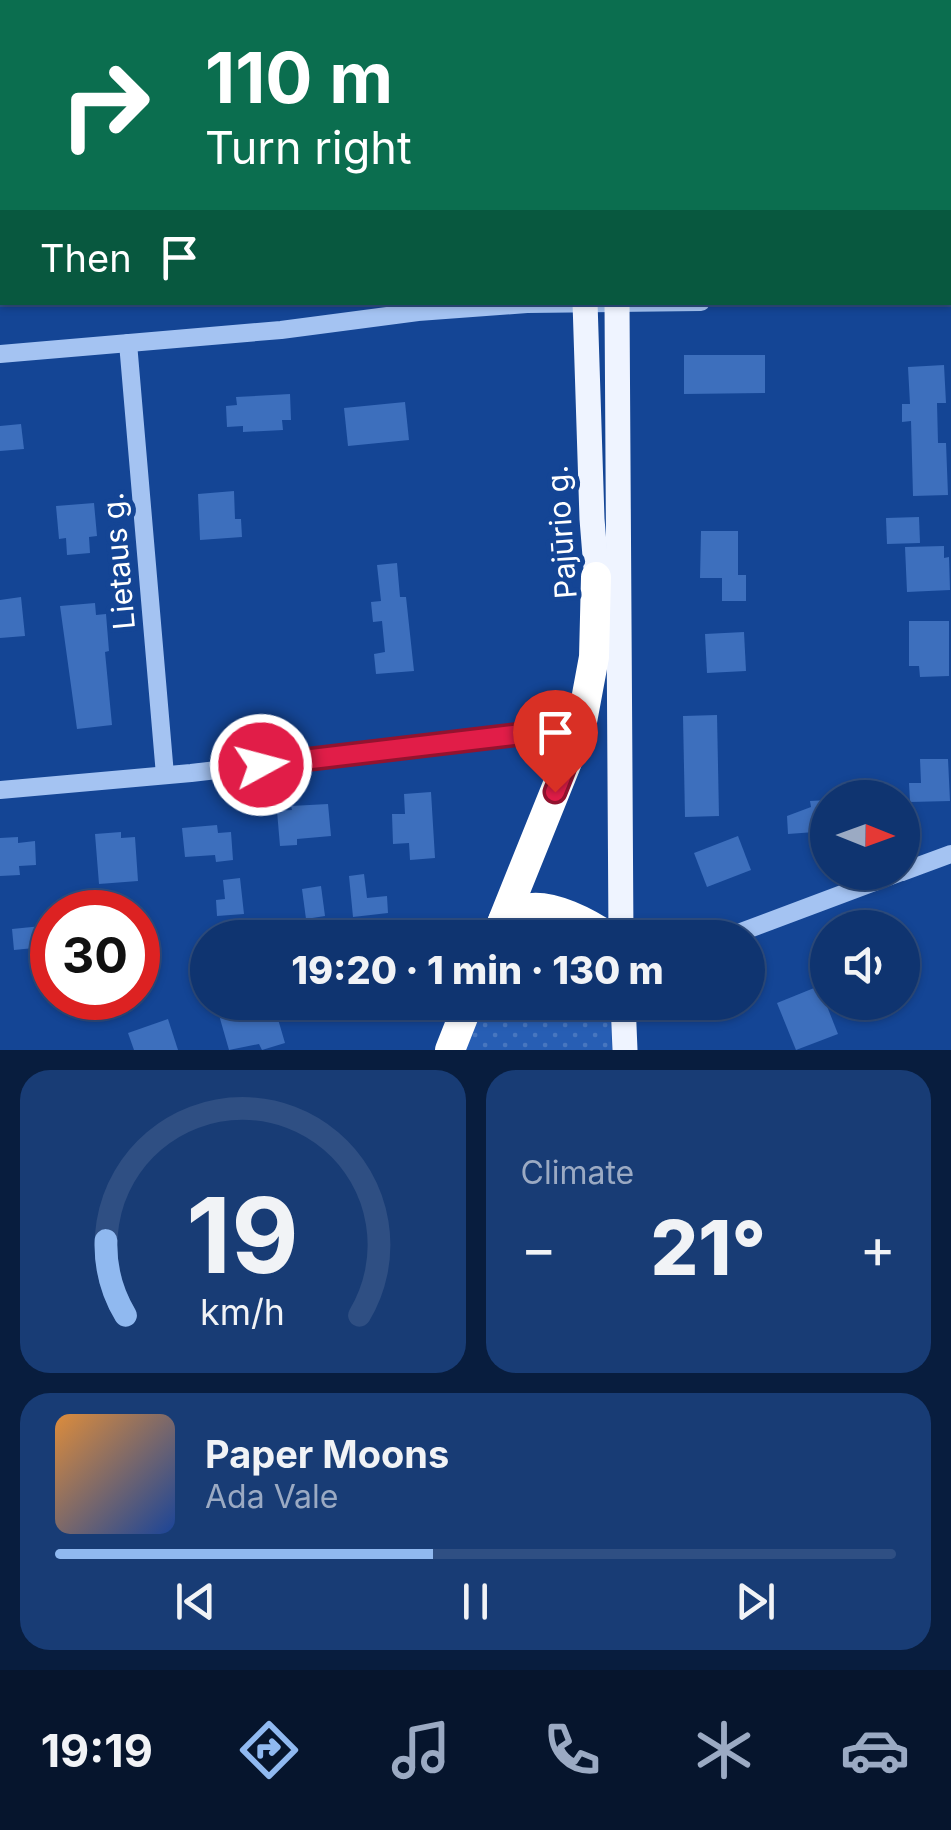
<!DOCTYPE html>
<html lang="en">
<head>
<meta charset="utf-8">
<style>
	:root { --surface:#0f3470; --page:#183c75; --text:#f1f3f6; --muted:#9baac3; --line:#2f4f83; --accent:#90b9f0 }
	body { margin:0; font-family:Inter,sans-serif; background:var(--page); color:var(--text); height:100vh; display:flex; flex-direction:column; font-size:38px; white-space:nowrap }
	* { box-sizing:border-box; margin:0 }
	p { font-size:32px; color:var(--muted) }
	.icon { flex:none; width:55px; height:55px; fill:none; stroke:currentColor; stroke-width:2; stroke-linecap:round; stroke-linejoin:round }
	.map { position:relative; height:1050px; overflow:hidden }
	.details { display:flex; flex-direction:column; gap:20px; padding:20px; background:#081d3e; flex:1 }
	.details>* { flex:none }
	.banner { position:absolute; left:0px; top:0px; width:952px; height:305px; box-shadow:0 2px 8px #0004,0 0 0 2px var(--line); background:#0b6e4f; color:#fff; overflow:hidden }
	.needle { width:65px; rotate:91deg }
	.tools { position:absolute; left:810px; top:780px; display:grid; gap:20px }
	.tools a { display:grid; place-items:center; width:110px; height:110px; border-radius:50%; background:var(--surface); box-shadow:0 2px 8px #0004,0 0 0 2px var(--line); font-size:50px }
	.speed { position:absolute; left:30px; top:890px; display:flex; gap:20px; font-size:50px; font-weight:700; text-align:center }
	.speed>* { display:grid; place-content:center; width:130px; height:130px; border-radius:50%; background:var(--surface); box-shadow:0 2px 8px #0004,0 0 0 2px var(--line); line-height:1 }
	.speed .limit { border:15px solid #d22; background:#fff; color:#111 }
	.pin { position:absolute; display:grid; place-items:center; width:85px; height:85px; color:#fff; margin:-102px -42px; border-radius:50% 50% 50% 0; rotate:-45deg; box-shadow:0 0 10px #0007 }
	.pin .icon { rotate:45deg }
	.me { position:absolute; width:110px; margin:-55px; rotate:83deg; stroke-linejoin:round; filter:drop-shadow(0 0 8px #0008) }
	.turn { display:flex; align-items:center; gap:35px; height:210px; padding:0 40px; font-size:45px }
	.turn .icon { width:130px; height:130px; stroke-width:2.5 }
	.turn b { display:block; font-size:70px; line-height:85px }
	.then { display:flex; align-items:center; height:95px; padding:0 40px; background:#0003; gap:20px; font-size:38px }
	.big { font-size:75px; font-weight:800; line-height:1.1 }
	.details .widget { flex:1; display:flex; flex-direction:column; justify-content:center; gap:15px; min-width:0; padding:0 35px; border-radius:30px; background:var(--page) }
	.details .dial { align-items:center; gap:0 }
	.dial svg { height:260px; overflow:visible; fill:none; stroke:var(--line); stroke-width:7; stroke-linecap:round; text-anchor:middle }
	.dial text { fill:var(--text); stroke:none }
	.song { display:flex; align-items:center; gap:30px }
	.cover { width:120px; height:120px; border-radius:15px; background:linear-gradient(135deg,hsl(30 70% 55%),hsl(220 70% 35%)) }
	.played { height:10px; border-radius:5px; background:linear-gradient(90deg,var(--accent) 45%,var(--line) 45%) }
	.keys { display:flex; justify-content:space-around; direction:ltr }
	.heat { display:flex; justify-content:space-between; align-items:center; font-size:55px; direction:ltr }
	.details .tiles { flex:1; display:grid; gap:20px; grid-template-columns:1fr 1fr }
	.widget:last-child { grid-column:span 2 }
	.trip { position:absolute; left:190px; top:920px; width:575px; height:100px; border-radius:50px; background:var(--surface); box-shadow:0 2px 8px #0004,0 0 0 2px var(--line); font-weight:800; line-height:100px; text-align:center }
	.dock { display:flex; height:160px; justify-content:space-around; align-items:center; background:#06152d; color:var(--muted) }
	.dock .icon { width:70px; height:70px }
	.dock .current { color:var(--accent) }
	.dock b { font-size:45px; color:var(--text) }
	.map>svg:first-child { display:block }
	.green { fill:url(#green-dots) }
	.building { fill:#3d6fbd }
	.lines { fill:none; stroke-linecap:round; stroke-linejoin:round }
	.minor { stroke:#a4c3f2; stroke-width:18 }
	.major { stroke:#eff4ff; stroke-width:25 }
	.highway { stroke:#fff; stroke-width:30 }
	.route-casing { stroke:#92132f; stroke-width:25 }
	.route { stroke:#e11d48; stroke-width:18 }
	.labels { text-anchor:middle; stroke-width:10; stroke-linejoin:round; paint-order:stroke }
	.street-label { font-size:30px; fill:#fff; stroke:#144595 }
</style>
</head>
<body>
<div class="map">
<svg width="951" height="1050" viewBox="0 0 951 1050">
	<defs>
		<pattern id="green-dots" width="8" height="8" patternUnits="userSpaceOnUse" patternTransform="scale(2.5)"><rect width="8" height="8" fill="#275eb4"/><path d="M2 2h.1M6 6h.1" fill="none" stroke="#4776bf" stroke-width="1.8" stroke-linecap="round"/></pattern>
	</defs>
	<rect width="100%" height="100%" fill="#144595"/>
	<!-- green -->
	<path class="green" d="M484,1003H611L612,1050H464Z"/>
	<!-- building -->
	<g class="building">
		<path d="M684,355H765V393L684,394Z"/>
		<path d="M944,365L946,403H937L938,443H946L948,495L913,496L911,421L902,422V404H910L908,367Z"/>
		<path d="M290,394L291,420H282L283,430L243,432V426L227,427L226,406L237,405L236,397Z"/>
		<path d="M405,402L409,440L348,446L344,408Z"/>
		<path d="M21,424L24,449L0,451V426Z"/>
		<path d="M234,491L235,519H241L242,537L200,540L198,494Z"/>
		<path d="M94,503L97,536L89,537L90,553L67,555L66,538L59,539L56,506Z"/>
		<path d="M919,517L920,543L887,544L886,518Z"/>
		<path d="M701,531H738V575H746V601H722V578H700Z"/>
		<path d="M944,546V558L949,557L950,590L907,592L905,547Z"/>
		<path d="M397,563L400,597H406L414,671L376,674L374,654L385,652L382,621L373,622L371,602L381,601L377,565Z"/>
		<path d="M21,597L25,636L0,638V600Z"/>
		<path d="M95,603L96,615L106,614L109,651L105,652L112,725L77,729L60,606Z"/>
		<path d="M909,621H949V676L920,677L919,666H909Z"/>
		<path d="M744,632L746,671L707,673L705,634Z"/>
		<path d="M717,715L719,816L685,817L683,716Z"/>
		<path d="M920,759H948L950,801L910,802L909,783H921Z"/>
		<path d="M431,792L435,858L410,860L409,843L393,844L392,814H405L404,794Z"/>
		<path d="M828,800V831L788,834L787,816L811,807L810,801Z"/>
		<path d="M328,804L331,836L297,839V845L280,846L277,811L292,810L291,806Z"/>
		<path d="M217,825L218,833L231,832L233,860L216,862L215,855L185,857L182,828Z"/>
		<path d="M121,832V838L135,837L138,881L99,884L95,834Z"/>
		<path d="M738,836L751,870L707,887L694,853Z"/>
		<path d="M18,837V843L35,841L36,865L19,866L20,875L0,876V838Z"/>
		<path d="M364,874L367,898L387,896L388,913L353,917L349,876Z"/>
		<path d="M240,878L244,914L217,916L216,900L225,899L223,880Z"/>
		<path d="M321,886L325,916L306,919L302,889Z"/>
		<path d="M42,926L44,947L14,950L12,929Z"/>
		<path d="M819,986L838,1034L796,1050L777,1003Z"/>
		<path d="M262,1002H273L285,1043L262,1050L259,1044L229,1050L219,1015Z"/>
		<path d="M168,1019L178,1050H134L128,1033Z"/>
	</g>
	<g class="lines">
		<!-- minor -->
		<g class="minor">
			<path d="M950,291H951"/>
			<path d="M128,343L165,775"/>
			<path d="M0,354L281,330L418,312L527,304L701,302"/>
			<path d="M0,790L191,773L581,727"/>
			<path d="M902,872L951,854"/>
			<path d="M725,938L901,872"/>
		</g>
		<!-- major -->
		<g class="major">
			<path d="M580,0V2"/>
			<path d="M606,0L607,2"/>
			<path d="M585,302L592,519L598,593"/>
			<path d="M617,302L621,938"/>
			<path d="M623,1002L625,1050"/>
		</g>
		<!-- highway -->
		<g class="highway">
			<path d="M503,921C510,917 518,911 525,909C550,902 590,924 610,938"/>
			<path d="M496,938L581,727L594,657L596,577"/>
			<path d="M450,1050L469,1002"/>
		</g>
	</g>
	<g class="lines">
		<defs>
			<path id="route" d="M261,765L581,727L555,792"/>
		</defs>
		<!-- route casing -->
		<use href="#route" class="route-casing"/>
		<!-- route -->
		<use href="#route" class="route"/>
	</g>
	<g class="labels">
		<!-- street labels -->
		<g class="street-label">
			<text transform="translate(562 532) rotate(-94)" y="10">Pajūrio g.</text>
			<text transform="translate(119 561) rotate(-95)" y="10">Lietaus g.</text>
		</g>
	</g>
</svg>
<div class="tools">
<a><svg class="needle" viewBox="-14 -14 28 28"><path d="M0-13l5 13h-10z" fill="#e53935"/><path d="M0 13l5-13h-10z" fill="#9baac3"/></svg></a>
<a><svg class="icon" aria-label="sound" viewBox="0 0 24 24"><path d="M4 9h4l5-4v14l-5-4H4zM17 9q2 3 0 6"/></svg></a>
</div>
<div class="speed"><div class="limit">30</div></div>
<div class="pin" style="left:555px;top:792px;background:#d93025"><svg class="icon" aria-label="arrive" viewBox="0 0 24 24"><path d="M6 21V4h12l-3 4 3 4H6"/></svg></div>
<svg class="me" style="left:261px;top:765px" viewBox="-20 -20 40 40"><circle r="17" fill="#e11d48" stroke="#fff" stroke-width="3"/><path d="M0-11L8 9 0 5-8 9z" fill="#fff"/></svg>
<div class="trip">19:20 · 1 min · 130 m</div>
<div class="banner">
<div class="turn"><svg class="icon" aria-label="right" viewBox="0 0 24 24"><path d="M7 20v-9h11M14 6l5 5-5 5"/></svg><div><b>110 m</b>Turn right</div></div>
<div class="then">Then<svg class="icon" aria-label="arrive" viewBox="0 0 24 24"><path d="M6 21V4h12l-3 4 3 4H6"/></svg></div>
</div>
</div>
<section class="details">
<div class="tiles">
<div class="widget dial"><svg viewBox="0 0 100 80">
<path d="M14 69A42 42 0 1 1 86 69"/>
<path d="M14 69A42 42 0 0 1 8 46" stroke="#90b9f0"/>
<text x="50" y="56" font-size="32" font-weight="700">19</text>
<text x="50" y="72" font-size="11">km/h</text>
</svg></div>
<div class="widget"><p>Climate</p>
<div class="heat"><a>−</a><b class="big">21°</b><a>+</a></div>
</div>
<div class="widget">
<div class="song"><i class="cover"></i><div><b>Paper Moons</b><p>Ada Vale</p></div></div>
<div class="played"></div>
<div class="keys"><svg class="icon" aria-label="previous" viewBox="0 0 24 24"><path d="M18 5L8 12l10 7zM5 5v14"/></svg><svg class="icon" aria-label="pause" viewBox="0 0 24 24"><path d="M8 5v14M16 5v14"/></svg><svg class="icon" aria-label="next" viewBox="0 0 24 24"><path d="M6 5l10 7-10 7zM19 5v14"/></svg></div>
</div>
</div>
</section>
<nav class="dock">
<b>19:19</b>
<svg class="icon current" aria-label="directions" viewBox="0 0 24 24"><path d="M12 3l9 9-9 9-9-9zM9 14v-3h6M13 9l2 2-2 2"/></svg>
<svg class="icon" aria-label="music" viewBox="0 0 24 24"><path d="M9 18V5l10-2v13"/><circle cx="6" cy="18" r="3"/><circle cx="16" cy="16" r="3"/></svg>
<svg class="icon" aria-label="phone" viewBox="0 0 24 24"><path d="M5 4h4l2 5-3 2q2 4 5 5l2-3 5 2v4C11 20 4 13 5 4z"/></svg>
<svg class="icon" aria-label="climate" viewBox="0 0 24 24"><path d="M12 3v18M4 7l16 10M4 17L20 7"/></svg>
<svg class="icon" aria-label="car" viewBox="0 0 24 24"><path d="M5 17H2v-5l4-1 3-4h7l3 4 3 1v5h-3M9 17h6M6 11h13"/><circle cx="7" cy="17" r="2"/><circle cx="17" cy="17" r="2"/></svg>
</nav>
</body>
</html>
